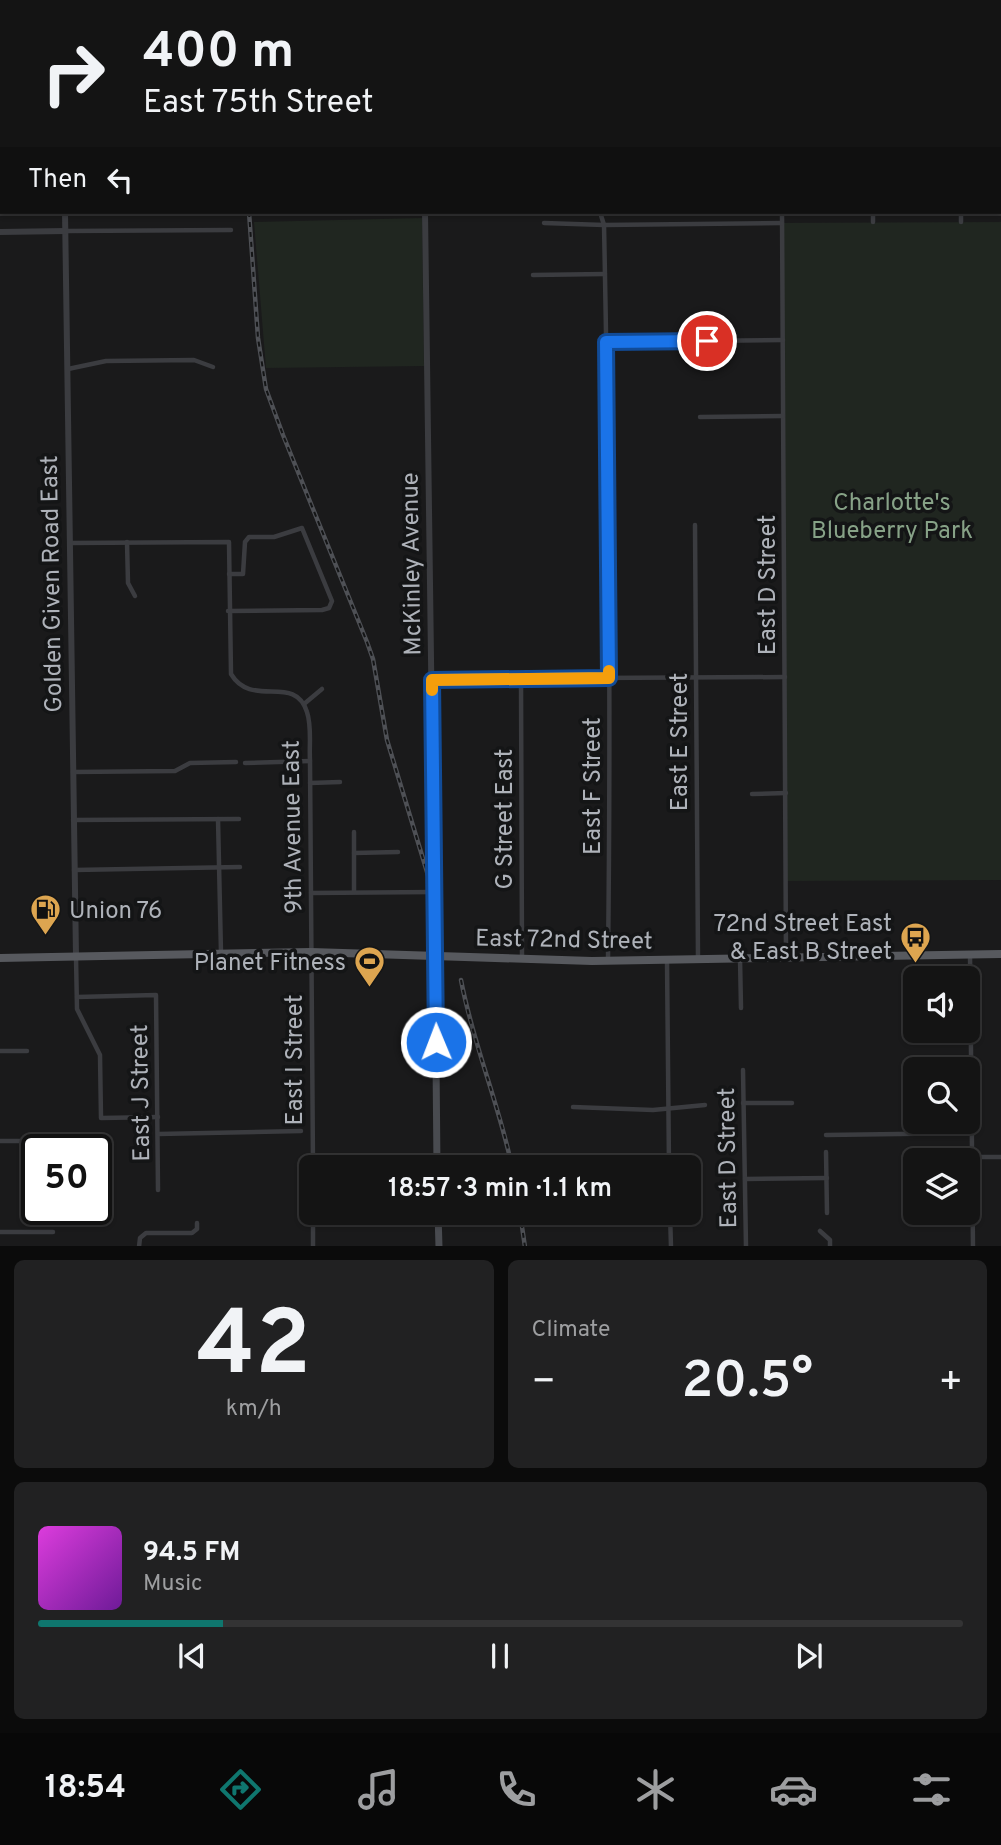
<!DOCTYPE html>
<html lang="en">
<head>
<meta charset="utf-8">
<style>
	:root { --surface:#141414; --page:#212122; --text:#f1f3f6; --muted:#9d9ea0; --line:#333334; --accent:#0f766e }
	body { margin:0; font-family:Overpass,sans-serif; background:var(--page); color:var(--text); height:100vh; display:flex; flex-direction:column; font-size:26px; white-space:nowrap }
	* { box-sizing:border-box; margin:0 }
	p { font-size:23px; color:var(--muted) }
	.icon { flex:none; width:38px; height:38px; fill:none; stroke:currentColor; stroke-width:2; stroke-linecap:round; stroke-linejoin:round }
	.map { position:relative; height:1246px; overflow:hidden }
	.details { display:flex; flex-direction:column; gap:14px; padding:14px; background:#0b0b0b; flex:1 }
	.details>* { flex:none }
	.top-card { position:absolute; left:0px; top:0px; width:1001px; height:214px; box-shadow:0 2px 5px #0004,0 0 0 2px var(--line); background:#141414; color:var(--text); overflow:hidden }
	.controls { position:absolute; left:903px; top:966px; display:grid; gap:14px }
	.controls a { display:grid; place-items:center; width:77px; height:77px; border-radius:10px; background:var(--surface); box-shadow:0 2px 5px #0004,0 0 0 2px var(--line); font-size:35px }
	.speed { position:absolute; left:21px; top:1134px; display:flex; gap:14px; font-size:35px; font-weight:700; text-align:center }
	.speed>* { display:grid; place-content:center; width:91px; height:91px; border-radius:50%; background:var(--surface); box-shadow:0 2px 5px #0004,0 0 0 2px var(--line); line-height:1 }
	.speed .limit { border:4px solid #111; border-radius:10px; background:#fff; color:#111 }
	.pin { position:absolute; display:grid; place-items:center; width:60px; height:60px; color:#fff; margin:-30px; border:4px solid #fff; border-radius:50%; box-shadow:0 2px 7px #0007 }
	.me { position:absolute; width:77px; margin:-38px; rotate:359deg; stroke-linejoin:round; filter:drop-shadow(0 0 5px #0008) }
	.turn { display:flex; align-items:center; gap:24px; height:147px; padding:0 28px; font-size:32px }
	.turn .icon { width:91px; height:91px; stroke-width:2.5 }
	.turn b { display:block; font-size:49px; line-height:60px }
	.then { display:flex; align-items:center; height:66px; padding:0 28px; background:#0003; gap:14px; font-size:26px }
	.big { font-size:52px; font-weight:600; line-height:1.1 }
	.details .card { flex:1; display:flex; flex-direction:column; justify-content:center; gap:10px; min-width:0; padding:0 24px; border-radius:10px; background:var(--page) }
	.details .dial { align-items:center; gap:0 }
	.dial b { font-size:91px; line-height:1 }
	.song { display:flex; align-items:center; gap:21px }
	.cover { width:84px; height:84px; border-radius:10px; background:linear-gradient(135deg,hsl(300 70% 55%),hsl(280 70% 35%)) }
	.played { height:7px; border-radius:4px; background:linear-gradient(90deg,var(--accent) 20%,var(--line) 20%) }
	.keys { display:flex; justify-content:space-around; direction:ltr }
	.heat { display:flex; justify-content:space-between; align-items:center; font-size:38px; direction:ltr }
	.details .tiles { flex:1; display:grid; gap:14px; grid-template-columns:1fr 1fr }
	.card:last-child { grid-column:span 2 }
	.trip { position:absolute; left:299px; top:1155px; width:402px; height:70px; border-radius:10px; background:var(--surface); box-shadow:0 2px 5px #0004,0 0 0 2px var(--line); font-weight:600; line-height:70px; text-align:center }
	.dock { display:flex; height:112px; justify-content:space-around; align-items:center; background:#080808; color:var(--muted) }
	.dock .icon { width:49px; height:49px }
	.dock .selected { color:var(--accent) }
	.dock b { font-size:32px; color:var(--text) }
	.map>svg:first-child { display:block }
	.green { fill:#202620 }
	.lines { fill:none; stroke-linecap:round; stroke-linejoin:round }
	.minor { stroke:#3b3c40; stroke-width:4.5 }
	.tertiary { stroke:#3b3c40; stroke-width:6 }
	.secondary { stroke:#494b50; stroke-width:7 }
	.primary { stroke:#57595e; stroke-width:8 }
	.rail-casing { stroke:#4e5055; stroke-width:4.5 }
	.rail { stroke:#141516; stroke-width:2; stroke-dasharray:5; stroke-linecap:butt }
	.route-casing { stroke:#114b97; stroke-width:18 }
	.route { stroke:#1a73e8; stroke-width:12 }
	.slow { stroke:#f59e0b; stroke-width:12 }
	.labels { text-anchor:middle; stroke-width:7; stroke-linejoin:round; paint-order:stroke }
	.park-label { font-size:24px; fill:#87a287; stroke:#141516 }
	.street-label { font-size:24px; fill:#aeb2b9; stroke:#141516 }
	.poi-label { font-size:24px; fill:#aeb2b9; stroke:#141516; text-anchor:end }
</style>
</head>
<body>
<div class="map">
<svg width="1001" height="1247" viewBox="0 0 1001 1247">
	<rect width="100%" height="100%" fill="#1a1a1b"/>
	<!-- green -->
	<g class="green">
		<path d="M422,218L424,366L266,368L254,222Z"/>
		<path d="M1001,222V880L786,881L782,223Z"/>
	</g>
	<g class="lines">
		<!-- minor -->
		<g class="minor">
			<path d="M289,0V2"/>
			<path d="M388,0V2"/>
			<path d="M544,0V2"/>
			<path d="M778,0V2"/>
			<path d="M871,0V2"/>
			<path d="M958,0V2"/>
			<path d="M999,39H1001"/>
			<path d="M600,212L604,225C609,470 611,715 608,960"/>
			<path d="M782,212L786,957"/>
			<path d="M873,212V222"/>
			<path d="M961,212V222"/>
			<path d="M544,223L604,225L782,223"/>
			<path d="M66,231L231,230"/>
			<path d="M533,275L605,274"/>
			<path d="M606,342L783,340"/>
			<path d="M68,369L106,361L194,360L213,367"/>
			<path d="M700,417L783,416"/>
			<path d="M695,525L698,959"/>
			<path d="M127,542L128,583L135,596"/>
			<path d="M70,543L229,542L231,674C252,709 295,673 307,712C312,727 309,745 310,761L313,1167"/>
			<path d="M228,611L322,610L329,608L332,601L302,528L274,537H249L245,542L243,574H229"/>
			<path d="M432,679L785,677"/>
			<path d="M521,679L522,958"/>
			<path d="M304,704L322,689"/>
			<path d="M245,763L310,761"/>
			<path d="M73,772L175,771L190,763L236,762"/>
			<path d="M310,783L340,782"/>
			<path d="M752,794L786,793"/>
			<path d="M218,819L221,953"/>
			<path d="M73,820L239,819"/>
			<path d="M354,853L398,852"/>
			<path d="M74,870L240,867"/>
			<path d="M354,892V832"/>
			<path d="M311,893L434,892"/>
			<path d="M970,954L973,1247"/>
			<path d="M76,957L77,1009L100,1055L101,1118L158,1117"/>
			<path d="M740,958L741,1008"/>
			<path d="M667,960L669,1167"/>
			<path d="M77,997L156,995L158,1190"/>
			<path d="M0,1051H27"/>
			<path d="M743,1070L746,1247"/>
			<path d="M743,1103H792"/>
			<path d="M573,1107L653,1110L705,1105"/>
			<path d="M158,1134L301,1131"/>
			<path d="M826,1135L972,1133"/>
			<path d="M0,1141H49"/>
			<path d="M826,1152L827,1213"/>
			<path d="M972,1157H1001"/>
			<path d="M745,1179L827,1178"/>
			<path d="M313,1213V1247"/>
			<path d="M670,1213L671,1247"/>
			<path d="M820,1231L830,1240V1247"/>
			<path d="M0,1232H53"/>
			<path d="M139,1247L140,1238L146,1233H192L197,1229V1223"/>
		</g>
		<!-- tertiary -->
		<g class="tertiary">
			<path d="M60,0V2"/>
			<path d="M421,0V2"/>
			<path d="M65,212L76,956"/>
			<path d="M425,212L435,955"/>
			<path d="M0,232L66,231"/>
		</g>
		<!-- secondary -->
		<g class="secondary">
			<path d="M435,955L437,1167"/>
			<path d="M438,1213L439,1247"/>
		</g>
		<!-- primary -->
		<path class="primary" d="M0,958L311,952L592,961L1001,954"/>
		<defs>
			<g id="rail">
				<path d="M247,0V2"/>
				<path d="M249,212L258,338L266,389L283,435L367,642L373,659L387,740L434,895"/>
				<path d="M461,980C473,1044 499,1104 512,1167"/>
				<path d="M520,1213L525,1247"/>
			</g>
		</defs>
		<!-- rail casing -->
		<use href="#rail" class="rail-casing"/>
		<!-- rail -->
		<use href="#rail" class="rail"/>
	</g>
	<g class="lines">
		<defs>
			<path id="route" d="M436,1042L432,680L609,678L606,342L707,341"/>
		</defs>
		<!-- route casing -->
		<use href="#route" class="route-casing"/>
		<!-- route -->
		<use href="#route" class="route"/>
		<!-- slow -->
		<path class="slow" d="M432,690V680L609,678V671"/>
	</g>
	<!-- icons -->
	<defs>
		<symbol id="fuel-pin" viewBox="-11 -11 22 30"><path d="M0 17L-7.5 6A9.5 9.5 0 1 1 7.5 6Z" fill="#dda550" stroke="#141516"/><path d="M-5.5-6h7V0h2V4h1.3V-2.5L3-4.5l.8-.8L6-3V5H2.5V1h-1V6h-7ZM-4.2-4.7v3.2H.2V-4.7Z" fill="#111"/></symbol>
		<symbol id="bus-pin" viewBox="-11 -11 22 30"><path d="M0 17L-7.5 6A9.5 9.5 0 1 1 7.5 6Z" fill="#dda550" stroke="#141516"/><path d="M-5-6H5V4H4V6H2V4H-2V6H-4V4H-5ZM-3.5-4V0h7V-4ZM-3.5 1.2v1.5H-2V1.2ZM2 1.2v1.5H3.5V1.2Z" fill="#111"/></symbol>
		<symbol id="stadium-pin" viewBox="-11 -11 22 30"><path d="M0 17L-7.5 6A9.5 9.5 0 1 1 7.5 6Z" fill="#dda550" stroke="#141516"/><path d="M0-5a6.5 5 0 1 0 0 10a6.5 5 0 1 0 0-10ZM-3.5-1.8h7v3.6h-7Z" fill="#111"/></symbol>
	</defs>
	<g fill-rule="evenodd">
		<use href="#fuel-pin" x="28" y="892" width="35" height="47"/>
		<use href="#bus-pin" x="898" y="920" width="35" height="47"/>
		<use href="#stadium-pin" x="352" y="944" width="35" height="47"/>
	</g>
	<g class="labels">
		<!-- park labels -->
		<g class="park-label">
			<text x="892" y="510">Charlotte's<tspan x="892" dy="28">Blueberry Park</tspan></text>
		</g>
		<!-- street labels -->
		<g class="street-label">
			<text transform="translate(411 564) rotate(-91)" y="8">McKinley Avenue</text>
			<text transform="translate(51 584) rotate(-91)" y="8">Golden Given Road East</text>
			<text transform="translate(767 585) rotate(-90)" y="8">East D Street</text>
			<text transform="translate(679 742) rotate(-90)" y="8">East E Street</text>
			<text transform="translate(592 786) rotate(-90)" y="8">East F Street</text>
			<text transform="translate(504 819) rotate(-90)" y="8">G Street East</text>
			<text transform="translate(292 827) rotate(-91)" y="8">9th Avenue East</text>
			<text transform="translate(564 939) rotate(1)" y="8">East 72nd Street</text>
			<text transform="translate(294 1060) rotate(-90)" y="8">East I Street</text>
			<text transform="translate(140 1093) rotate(-91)" y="8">East J Street</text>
			<text transform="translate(727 1158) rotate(-91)" y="8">East D Street</text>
		</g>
		<!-- poi labels -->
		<g class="poi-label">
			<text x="69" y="918" text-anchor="start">Union 76</text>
			<text x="892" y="931">72nd Street East<tspan x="892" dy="28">&amp; East B Street</tspan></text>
			<text x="346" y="970">Planet Fitness</text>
		</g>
	</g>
</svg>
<div class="controls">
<a><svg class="icon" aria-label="sound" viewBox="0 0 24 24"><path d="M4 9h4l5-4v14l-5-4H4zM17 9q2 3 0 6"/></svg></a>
<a><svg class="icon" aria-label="search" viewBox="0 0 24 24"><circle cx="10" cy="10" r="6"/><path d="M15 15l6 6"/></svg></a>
<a><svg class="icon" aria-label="layers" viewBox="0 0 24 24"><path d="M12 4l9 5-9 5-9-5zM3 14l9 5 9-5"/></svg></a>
</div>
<div class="speed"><div class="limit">50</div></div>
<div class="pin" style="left:707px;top:341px;background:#d93025"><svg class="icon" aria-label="arrive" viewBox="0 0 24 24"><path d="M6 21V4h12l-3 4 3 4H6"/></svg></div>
<svg class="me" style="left:436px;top:1042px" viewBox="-20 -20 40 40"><circle r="17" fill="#1a73e8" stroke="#fff" stroke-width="3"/><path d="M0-11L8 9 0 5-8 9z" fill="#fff"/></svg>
<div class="trip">18:57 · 3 min · 1.1 km</div>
<div class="top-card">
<div class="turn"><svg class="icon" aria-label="right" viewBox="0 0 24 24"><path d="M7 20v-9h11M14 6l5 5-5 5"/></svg><div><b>400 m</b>East 75th Street</div></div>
<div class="then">Then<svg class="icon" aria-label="left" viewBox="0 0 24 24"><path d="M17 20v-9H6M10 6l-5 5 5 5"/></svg></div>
</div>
</div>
<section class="details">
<div class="tiles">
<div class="card dial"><b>42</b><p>km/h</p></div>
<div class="card"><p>Climate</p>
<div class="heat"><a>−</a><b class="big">20.5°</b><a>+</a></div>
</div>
<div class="card">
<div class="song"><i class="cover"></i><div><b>94.5 FM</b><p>Music</p></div></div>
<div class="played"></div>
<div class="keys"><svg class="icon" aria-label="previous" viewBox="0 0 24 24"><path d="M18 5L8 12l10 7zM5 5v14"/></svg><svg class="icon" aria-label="pause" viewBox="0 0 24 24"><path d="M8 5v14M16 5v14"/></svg><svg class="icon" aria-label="next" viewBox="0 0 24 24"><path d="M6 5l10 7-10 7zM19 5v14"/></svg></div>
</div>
</div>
</section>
<nav class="dock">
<b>18:54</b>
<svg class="icon selected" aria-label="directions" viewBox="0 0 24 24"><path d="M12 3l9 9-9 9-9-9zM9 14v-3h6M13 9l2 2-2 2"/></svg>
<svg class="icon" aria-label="music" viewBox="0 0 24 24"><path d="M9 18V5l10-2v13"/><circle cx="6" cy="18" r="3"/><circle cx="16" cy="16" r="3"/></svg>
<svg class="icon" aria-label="phone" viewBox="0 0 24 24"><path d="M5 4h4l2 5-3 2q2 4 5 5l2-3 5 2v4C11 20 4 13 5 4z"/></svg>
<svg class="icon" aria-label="climate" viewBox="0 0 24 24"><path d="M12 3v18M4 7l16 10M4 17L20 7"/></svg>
<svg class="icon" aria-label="car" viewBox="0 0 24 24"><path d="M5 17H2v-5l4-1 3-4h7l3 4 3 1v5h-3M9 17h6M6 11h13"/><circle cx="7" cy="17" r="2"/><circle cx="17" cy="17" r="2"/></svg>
<svg class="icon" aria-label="filters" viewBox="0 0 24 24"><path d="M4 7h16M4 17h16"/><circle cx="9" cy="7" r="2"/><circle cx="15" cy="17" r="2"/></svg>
</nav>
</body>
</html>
